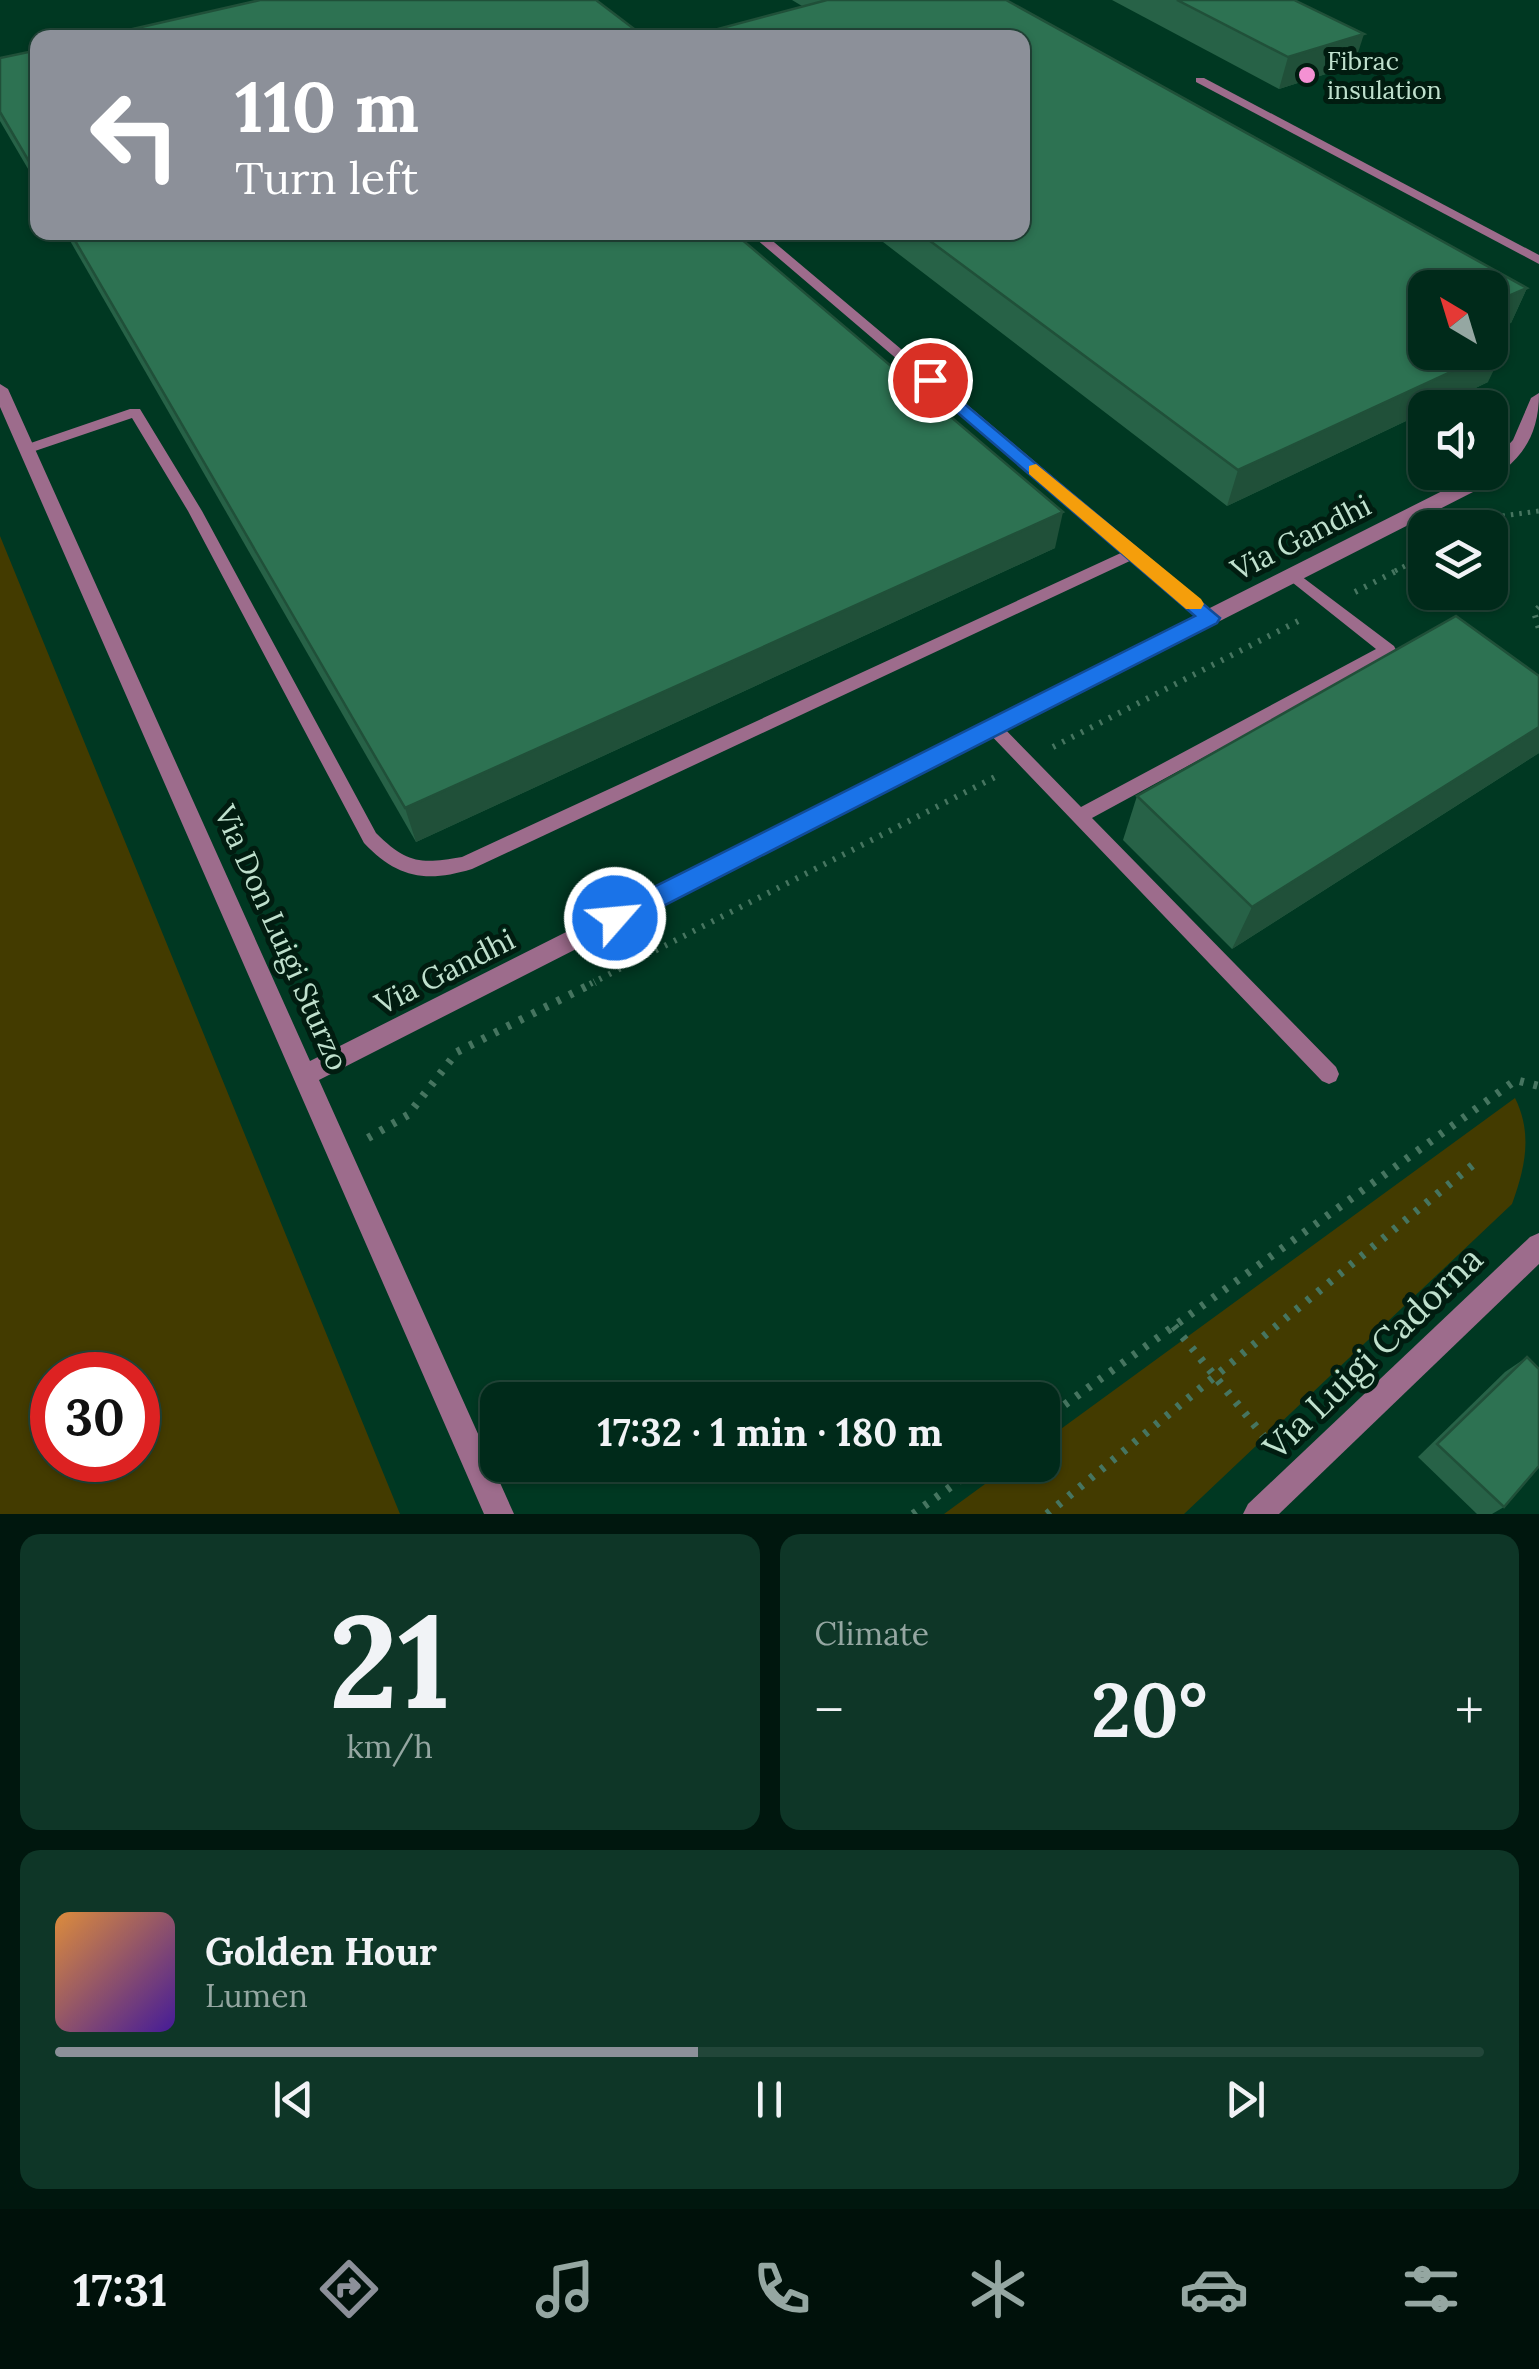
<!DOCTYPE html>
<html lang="en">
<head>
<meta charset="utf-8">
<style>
	:root { --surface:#002a1a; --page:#0e3627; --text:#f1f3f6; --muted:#95a7a2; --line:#224639; --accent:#8c9099 }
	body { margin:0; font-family:Lora,serif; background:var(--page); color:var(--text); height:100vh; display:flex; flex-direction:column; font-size:38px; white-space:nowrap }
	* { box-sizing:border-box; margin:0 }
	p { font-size:32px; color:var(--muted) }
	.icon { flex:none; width:55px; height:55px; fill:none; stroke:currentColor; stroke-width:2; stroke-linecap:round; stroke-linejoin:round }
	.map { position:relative; height:1514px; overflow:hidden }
	.side { display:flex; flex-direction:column; gap:20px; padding:20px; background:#00170e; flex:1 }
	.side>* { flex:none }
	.guide { position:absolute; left:30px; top:30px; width:1000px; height:210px; border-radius:20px; box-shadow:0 2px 8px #0004,0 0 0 2px var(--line); background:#8c9099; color:#fff; overflow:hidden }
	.needle { width:65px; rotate:322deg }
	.buttons { position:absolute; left:1408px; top:270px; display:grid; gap:20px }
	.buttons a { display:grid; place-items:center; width:100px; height:100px; border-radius:20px; background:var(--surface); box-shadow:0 2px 8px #0004,0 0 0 2px var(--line); font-size:50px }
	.speed { position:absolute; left:30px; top:1352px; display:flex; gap:20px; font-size:50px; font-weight:700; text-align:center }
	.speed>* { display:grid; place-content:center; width:130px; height:130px; border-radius:50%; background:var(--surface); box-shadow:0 2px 8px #0004,0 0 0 2px var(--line); line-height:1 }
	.speed .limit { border:15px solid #d22; background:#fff; color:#111 }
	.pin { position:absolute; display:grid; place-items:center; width:85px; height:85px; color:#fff; margin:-42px; border:5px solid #fff; border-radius:50%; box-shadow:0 2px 10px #0007 }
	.me { position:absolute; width:110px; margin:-55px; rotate:63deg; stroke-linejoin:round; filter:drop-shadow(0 0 8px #0008) }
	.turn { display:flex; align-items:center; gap:35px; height:210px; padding:0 40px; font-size:45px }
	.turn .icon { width:130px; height:130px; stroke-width:2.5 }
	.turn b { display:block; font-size:70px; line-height:85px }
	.big { font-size:75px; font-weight:700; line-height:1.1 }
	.side .widget { flex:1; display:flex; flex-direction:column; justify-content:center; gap:15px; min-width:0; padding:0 35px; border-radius:20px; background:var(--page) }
	.side .dial { align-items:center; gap:0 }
	.dial b { font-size:130px; line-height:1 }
	.song { display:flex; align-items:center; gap:30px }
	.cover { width:120px; height:120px; border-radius:15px; background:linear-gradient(135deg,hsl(30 70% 55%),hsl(260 70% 35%)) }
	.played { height:10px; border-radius:5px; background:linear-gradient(90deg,var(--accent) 45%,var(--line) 45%) }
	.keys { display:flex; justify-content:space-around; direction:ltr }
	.heat { display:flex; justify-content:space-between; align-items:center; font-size:55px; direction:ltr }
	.side .tiles { flex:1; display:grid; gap:20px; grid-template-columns:1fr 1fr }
	.widget:last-child { grid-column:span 2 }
	.trip { position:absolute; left:480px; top:1382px; width:580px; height:100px; border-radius:20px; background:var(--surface); box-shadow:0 2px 8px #0004,0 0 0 2px var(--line); font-weight:700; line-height:100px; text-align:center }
	.tabs { display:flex; height:160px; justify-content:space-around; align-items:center; background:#00110a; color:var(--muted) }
	.tabs .icon { width:70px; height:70px }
	.tabs .on { color:var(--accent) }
	.tabs b { font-size:45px; color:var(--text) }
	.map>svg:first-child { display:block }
	.green { fill:#433b00; fill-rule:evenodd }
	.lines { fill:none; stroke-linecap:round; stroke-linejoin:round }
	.path-far2 { stroke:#467560; stroke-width:5; stroke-dasharray:2.5 6; stroke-linecap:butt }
	.path-far1 { stroke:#467560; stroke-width:6; stroke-dasharray:2.5 8; stroke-linecap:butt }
	.path { stroke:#467560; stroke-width:8; stroke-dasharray:4 10; stroke-linecap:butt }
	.lane { fill:#9d6c8c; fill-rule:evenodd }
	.street { fill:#9d6c8c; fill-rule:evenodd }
	.wall { fill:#276247 }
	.shaded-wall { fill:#205039 }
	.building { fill:#2d7252; stroke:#205039; stroke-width:2.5 }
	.route { fill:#1a73e8; stroke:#114b97; stroke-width:2.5 }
	.slow { fill:#f59e0b }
	.poi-dot { fill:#f491d3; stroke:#011c10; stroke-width:4 }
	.labels { text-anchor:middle; stroke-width:10; stroke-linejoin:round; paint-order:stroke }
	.far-poi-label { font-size:25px; fill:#bfe0cd; stroke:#011c10; text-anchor:start }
	.street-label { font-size:30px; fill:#bfe0cd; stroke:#011c10 }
	.near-street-label { font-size:35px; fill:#bfe0cd; stroke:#011c10 }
</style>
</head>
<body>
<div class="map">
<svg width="1539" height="1514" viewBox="0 0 1539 1514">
	<rect width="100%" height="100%" fill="#003822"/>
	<!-- green -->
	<g class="green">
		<path d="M0,536L400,1514H0ZM52,1375H138V1460H52Z"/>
		<path d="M1515,1098C1533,1134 1525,1168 1512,1204L1184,1514H944L1011,1465H1042L1043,1442Z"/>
	</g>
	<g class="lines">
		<!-- path-far2 -->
		<g class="path-far2">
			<path d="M1480,528L1502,516L1539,511"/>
			<path d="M1395,571L1425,556"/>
		</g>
		<!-- path-far1 -->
		<g class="path-far1">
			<path d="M1355,592L1400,569"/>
			<path d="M1539,607L1534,612L1539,629"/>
			<path d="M1053,747L1304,618"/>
			<path d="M590,984L997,776"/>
		</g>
		<!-- path -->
		<g class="path">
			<path d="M368,1138L408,1115L457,1052L595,982"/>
			<path d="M1174,1326L1274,1449"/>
			<path d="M1042,1421L1516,1080L1539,1086"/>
			<path d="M913,1514L981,1465"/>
			<path d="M1047,1514L1480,1159"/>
		</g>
		<!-- lane -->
		<g class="lane">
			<path d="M1196,78H1204L1539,255V264L1196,82Z"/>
			<path d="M748,232H762L1216,614L1218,618L1216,622H1204L1132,560L472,869C426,883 397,878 364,843L188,511L132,418L32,452L27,453L20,449L22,446L130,409H140L202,511L376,833C407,864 421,864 462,857L1123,552Z"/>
			<path d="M1293,570L1394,646L1396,650L1394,654L1092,818L1336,1067L1339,1074L1336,1081L1329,1084L1322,1081L983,727L992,721L998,722L1081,807L1376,649L1288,579L1285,575Z"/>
		</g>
		<!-- street -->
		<g class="street">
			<path d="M0,384L8,389L310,1061L1480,472H1490V465L1513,440L1531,398L1539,393C1539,444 1515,465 1475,491L319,1080L514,1514H484L0,407Z"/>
			<path d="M1539,1233V1264L1279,1514H1243L1248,1504L1530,1237Z"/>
		</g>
	</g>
	<!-- wall -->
	<g class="wall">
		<path d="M792,0H1006L1527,288L1511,323L1425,288L1488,382L1434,408H1425V412L1227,506L870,232H1022L802,6Z"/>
		<path d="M1112,0H1294L1354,65L1279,89Z"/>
		<path d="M38,50V186L0,121V58Z"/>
		<path d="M65,232H733L1055,548L416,842Z"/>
		<path d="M1539,676V753L1232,949L1123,840L1137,796Z"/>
		<path d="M1527,1357L1504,1507L1492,1514H1477L1418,1457L1505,1372Z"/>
	</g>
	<!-- shaded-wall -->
	<g class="shaded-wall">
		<path d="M1364,34L1354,65L1279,89L1288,57Z"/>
		<path d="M1527,288L1511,323L1490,332V304Z"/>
		<path d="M1505,347L1488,382L1434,408H1425V412L1227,506L1238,470Z"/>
		<path d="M1063,512L1055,548L416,842L405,808Z"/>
		<path d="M1539,727V753L1232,949L1252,907Z"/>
	</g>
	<!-- building -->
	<g class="building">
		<path d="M260,0H596L646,38H93Z"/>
		<path d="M827,0H1006L1527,288L1490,304V288H1425V352H1490V338L1505,347L1238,470L918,232H1022V38H684Z"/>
		<path d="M1177,0H1294L1364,34L1288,57Z"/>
		<path d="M38,50V177L0,112V58Z"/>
		<path d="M70,232H733L1063,512L405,808Z"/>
		<path d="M1456,616L1539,676V727L1252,907L1137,796Z"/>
		<path d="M1527,1357L1539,1369V1466L1504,1507L1437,1444Z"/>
	</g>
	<!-- route -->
	<path class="route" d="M930,375L1220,618L1217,623L624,926L615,929L606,926L602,918L606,911L1195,616L924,384V377Z"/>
	<!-- slow -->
	<path class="slow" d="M1036,464L1201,599L1204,604L1201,609H1186L1029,474V466Z"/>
	<!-- markers -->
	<circle class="poi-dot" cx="1307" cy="75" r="10"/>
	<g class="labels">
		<!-- far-poi labels -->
		<g class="far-poi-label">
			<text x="1327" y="70">Fibrac<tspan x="1327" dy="29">insulation</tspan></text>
		</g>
		<!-- street labels -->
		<g class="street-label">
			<text transform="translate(1301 538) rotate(-27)" y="10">Via Gandhi</text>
			<text transform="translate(281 938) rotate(66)" y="10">Via Don Luigi Sturzo</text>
			<text transform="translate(445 972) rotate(-27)" y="10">Via Gandhi</text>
		</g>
		<!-- near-street labels -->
		<g class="near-street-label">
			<text transform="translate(1373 1353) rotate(-44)" y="12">Via Luigi Cadorna</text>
		</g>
	</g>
</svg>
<div class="buttons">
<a><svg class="needle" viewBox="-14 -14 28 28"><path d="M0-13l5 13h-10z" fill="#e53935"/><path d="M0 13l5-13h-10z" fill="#95a7a2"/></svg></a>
<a><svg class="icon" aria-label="sound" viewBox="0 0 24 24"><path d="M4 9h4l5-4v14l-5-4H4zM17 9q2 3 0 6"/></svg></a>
<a><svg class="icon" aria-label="layers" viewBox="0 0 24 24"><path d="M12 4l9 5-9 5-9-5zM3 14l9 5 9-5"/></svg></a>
</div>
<div class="speed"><div class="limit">30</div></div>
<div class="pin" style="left:930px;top:380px;background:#d93025"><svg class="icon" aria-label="arrive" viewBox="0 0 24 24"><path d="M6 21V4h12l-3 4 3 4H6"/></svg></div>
<svg class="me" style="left:615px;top:918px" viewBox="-20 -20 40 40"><circle r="17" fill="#1a73e8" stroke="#fff" stroke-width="3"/><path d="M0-11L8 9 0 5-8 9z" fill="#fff"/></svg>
<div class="trip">17:32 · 1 min · 180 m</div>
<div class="guide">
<div class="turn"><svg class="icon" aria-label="left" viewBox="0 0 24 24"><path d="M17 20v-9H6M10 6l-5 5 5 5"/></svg><div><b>110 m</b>Turn left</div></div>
</div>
</div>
<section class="side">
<div class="tiles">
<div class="widget dial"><b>21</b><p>km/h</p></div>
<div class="widget"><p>Climate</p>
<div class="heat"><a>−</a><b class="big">20°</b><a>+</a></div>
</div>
<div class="widget">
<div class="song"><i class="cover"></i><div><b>Golden Hour</b><p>Lumen</p></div></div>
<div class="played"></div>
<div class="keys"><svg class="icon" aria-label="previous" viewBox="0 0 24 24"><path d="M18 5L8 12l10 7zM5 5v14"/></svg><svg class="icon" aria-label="pause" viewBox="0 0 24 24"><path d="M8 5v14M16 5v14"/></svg><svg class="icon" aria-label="next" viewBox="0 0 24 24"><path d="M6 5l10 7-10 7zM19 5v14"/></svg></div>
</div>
</div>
</section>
<nav class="tabs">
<b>17:31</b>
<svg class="icon on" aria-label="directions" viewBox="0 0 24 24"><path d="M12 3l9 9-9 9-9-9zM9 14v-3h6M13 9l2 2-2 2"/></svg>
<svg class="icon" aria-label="music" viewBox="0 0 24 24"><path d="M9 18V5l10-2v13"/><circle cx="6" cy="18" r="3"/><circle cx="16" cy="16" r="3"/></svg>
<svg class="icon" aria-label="phone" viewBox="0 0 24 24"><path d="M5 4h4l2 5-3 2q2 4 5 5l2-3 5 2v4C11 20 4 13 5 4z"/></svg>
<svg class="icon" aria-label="climate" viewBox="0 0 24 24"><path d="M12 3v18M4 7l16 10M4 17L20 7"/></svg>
<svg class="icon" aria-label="car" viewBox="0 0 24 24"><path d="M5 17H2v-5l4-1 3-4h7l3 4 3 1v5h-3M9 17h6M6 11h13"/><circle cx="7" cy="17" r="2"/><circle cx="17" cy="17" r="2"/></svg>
<svg class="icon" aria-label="filters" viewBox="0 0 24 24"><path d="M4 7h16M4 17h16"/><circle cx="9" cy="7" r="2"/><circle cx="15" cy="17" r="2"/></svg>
</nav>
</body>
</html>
